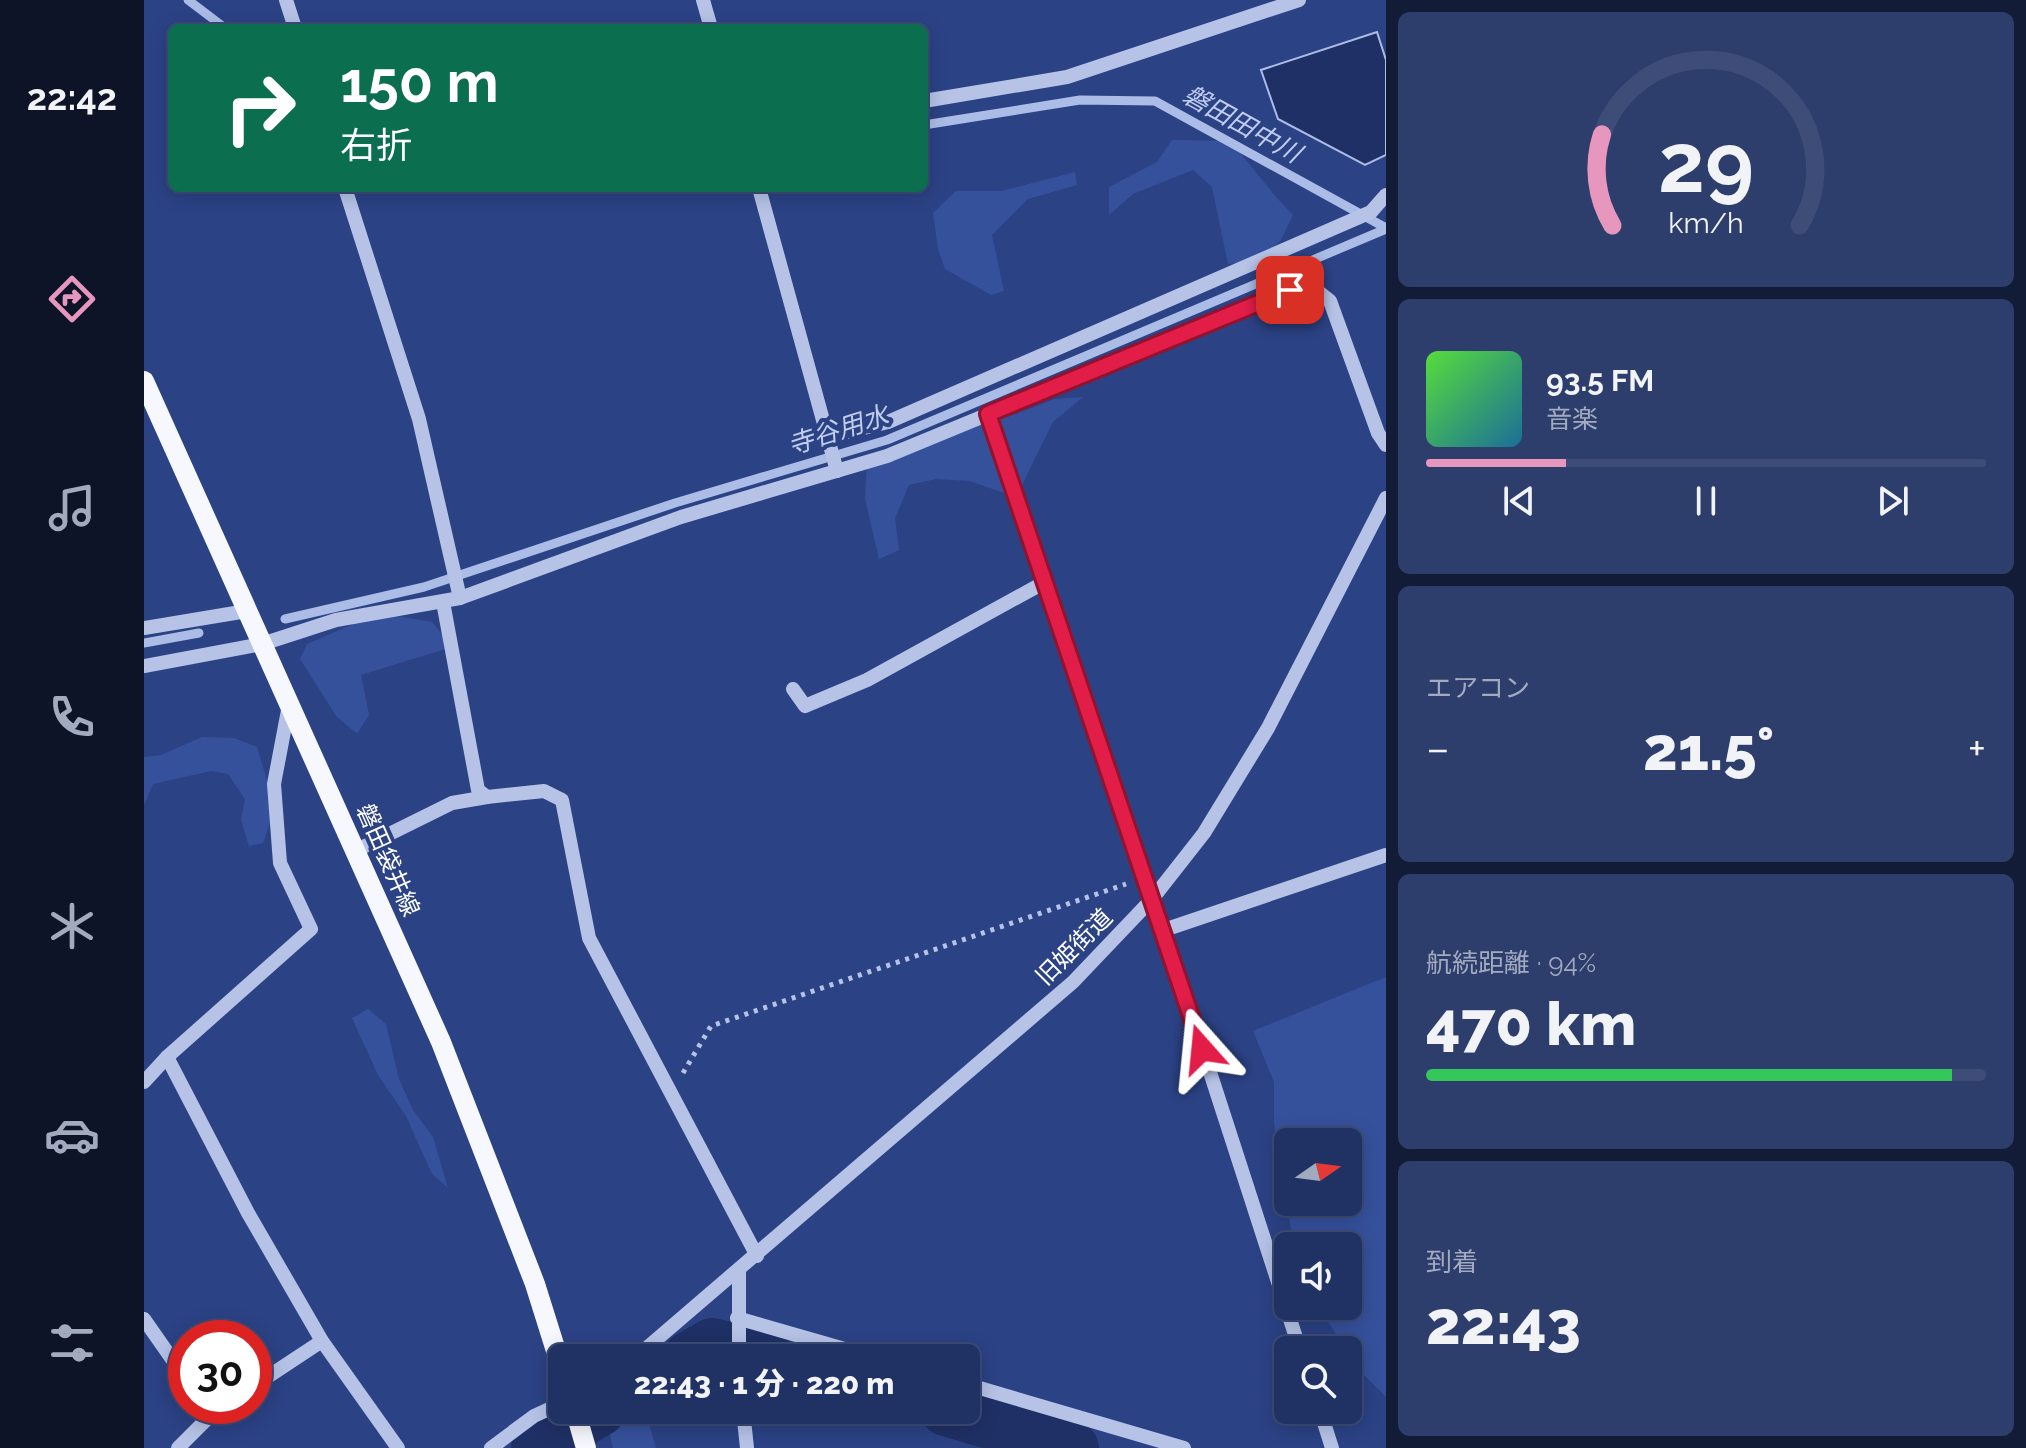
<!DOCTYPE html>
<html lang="ja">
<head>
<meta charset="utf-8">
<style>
	:root { --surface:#203264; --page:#2d3e6d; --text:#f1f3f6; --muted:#a2aabf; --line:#3d4d78; --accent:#e797bd }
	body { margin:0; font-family:Raleway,"Noto Sans JP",sans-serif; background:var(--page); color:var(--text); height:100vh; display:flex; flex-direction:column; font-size:30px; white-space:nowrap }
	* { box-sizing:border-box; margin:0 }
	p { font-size:26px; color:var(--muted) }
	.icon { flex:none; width:44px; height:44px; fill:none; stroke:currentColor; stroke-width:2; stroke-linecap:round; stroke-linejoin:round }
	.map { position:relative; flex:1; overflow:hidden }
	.panel { display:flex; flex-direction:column; gap:12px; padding:12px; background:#121c37; width:640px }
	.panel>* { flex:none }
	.hud { position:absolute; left:24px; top:24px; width:760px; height:168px; border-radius:12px; box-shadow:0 4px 20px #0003,0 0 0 2px var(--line); background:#0b6e4f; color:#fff; overflow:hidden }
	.needle { width:52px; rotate:76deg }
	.buttons { position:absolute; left:1130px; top:1128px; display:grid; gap:16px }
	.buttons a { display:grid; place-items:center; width:88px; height:88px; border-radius:12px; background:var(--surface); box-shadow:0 4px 20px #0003,0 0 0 2px var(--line); font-size:40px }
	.speed { position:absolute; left:24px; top:1320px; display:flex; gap:16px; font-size:40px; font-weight:700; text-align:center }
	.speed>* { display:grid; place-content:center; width:104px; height:104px; border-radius:50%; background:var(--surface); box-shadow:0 4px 20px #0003,0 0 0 2px var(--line); line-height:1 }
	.speed .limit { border:12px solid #d22; background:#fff; color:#111 }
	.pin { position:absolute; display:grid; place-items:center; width:68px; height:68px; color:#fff; margin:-34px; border-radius:16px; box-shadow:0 4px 12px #0006 }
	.me { position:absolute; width:88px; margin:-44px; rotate:342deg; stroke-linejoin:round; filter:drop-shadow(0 0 6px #0008) }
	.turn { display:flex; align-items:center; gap:28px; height:168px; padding:0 40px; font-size:36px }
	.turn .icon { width:104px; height:104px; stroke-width:2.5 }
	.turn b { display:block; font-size:56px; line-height:68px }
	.big { font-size:60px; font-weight:800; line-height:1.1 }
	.panel .widget { flex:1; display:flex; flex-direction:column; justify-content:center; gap:12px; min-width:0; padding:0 28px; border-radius:12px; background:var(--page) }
	.panel .dial { align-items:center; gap:0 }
	.dial svg { height:208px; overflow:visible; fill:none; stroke:var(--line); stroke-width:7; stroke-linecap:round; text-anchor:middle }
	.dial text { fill:var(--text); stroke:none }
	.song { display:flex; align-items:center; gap:24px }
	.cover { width:96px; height:96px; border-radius:12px; background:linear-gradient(135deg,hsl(110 70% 55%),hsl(200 70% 35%)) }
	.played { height:8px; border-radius:4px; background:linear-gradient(90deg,var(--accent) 25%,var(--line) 25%) }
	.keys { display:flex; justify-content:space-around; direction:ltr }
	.heat { display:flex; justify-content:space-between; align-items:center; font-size:44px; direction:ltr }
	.charge { height:12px; border-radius:6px; background:linear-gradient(90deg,#34c759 94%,var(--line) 0) }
	.trip { position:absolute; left:404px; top:1344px; width:432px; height:80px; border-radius:12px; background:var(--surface); box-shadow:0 4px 20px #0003,0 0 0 2px var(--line); font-weight:800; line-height:80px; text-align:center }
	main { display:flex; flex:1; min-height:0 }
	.menu { display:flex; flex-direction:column; width:144px; justify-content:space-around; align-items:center; background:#0d1428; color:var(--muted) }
	.menu .icon { width:56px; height:56px }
	.menu .selected { color:var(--accent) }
	.menu b { font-size:36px; color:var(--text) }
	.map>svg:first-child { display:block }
	.green { fill:#36519c; fill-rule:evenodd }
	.water { fill:#1f3066; stroke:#abbce7; stroke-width:2 }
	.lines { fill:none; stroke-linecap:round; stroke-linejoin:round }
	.stream { stroke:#abbce7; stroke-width:9 }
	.river { stroke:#1f3066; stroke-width:52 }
	.path { stroke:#b6c3e7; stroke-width:5; stroke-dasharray:4 6; stroke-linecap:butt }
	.minor { stroke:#b6c3e7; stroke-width:14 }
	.major { stroke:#f7f8fe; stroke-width:20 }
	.route-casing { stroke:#92132f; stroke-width:20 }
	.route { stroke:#e11d48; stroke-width:14 }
	.labels { text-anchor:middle; stroke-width:8; stroke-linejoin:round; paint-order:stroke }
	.street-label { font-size:24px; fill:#fff; stroke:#2b4285 }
	.water-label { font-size:26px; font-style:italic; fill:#c1ceee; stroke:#2b4285 }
</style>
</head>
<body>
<main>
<nav class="menu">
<b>22:42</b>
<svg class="icon selected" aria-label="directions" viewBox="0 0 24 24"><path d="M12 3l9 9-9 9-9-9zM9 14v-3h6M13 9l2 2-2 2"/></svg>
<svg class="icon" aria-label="music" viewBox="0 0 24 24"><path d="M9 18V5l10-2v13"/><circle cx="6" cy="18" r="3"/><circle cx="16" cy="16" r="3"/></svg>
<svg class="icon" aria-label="phone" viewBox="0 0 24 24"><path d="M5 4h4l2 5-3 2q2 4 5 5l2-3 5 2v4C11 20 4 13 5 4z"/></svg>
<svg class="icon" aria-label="climate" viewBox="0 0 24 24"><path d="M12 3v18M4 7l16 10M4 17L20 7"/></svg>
<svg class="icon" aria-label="car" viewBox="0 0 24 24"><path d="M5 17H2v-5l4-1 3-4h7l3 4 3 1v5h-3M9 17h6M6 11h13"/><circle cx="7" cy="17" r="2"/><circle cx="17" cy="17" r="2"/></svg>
<svg class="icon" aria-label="filters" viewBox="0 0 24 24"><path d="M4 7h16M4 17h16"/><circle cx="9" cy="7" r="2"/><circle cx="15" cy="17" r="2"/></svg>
</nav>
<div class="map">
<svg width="1242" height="1448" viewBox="0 0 1242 1448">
	<rect width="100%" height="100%" fill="#2b4285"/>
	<!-- green -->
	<g class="green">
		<path d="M1028,140L1086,141C1108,166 1126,192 1149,215L1137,240L1114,261L1084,264L1068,187L1049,170L989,194L965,215V187L1013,162Z"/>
		<path d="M931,172L933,185L884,199L848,235L860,291L847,295L801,269L794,249L789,213L812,191H857Z"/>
		<path d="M939,397L909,422L872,497L825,481L792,479L765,485L751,518L755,550L735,559L721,499L723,462L783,440L872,414L910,399Z"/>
		<path d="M235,613L288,622L308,647L217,675L225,715L213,734L193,717L156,659L163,644Z"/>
		<path d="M58,737L90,738L113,747L131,807L119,843L105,846L97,820L101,799L84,774L67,771L9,784L0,805V757L17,755Z"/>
		<path d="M1242,977V1397L1215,1370L1174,1306H1204V1246H1152L1150,1242L1138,1186L1130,1122V1082L1109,1031ZM1204,1142V1202H1144V1142Z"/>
		<path d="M224,1009L242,1024L255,1079L269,1110L289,1137L304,1188L288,1174L262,1116L234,1075L208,1018Z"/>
		<path d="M471,1410H501L512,1448H469L464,1426Z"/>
	</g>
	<!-- water -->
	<path class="water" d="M1233,32L1242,60V155L1221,165L1134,119L1117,70Z"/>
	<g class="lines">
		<!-- stream -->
		<g class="stream">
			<path d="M44,0L81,28"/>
			<path d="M780,125L936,100L1011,101L1242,228"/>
			<path d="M141,619L280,587L531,503L743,440L1242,229"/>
			<path d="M0,643L55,633"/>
		</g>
		<!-- river -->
		<g class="river">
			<path d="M544,1358L568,1344L626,1358"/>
			<path d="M802,1410L929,1448"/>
			<path d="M393,1448L456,1410"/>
		</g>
		<!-- path -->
		<path class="path" d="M539,1073L567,1026L982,884"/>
		<!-- minor -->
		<g class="minor">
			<path d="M142,0L151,28"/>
			<path d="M559,0L567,28"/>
			<path d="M780,101L923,77L1155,0"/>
			<path d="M201,188L275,419L316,598"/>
			<path d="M615,188L693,471"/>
			<path d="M844,414L1020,930L1156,1350"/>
			<path d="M683,437L744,422L1227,212L1242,195"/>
			<path d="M299,602L334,790L343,797L400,791L418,800L445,938L613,1256"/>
			<path d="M0,628L103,611"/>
			<path d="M0,666L118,644L192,620L316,598L537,517L743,456L1146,290L1171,289L1186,301L1234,433L1242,445"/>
			<path d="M649,689L661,706L723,680L901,582"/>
			<path d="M211,851L308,803L343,797"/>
			<path d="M1020,930L1242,855"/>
			<path d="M23,1057L104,1213L178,1341L254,1448"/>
			<path d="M0,1082L23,1057L167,929L136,863L130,784L145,705"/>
			<path d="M595,1271V1358"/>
			<path d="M593,1318L732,1358"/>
			<path d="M0,1319L42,1379"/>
			<path d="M491,1358L929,982L1009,898L1060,833L1124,728L1242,498"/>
			<path d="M822,1384L1040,1448"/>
			<path d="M110,1386L178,1341"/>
			<path d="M599,1410L603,1448"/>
			<path d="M1176,1410L1188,1448"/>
			<path d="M34,1448L67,1415L81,1406"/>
			<path d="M347,1448L390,1416L418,1403"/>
		</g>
		<!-- major -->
		<g class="major">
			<path d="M0,381L297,1042L391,1284L418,1370"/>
			<path d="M431,1410L442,1448"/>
		</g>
	</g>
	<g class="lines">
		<defs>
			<path id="route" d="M1058,1049L844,414L1146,290"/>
		</defs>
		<!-- route casing -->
		<use href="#route" class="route-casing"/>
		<!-- route -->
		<use href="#route" class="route"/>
	</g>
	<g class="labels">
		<!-- street labels -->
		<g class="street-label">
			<text transform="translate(244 860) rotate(66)" y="8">磐田袋井線</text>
			<text transform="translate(930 947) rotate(-45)" y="8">旧姫街道</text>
		</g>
		<!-- water labels -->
		<g class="water-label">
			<text transform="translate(1098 124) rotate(29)" y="9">磐田田中川</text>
			<text transform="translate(694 430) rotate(-18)" y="9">寺谷用水</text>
		</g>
	</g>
</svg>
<div class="buttons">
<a><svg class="needle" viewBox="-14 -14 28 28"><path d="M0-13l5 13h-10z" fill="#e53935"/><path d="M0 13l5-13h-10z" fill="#a2aabf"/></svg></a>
<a><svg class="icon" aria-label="sound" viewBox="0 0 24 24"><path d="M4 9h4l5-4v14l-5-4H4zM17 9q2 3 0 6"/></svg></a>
<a><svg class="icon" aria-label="search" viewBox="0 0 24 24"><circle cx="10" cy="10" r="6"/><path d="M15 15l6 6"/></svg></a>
</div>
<div class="speed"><div class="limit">30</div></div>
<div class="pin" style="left:1146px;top:290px;background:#d93025"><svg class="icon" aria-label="arrive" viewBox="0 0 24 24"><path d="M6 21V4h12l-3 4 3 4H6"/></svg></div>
<svg class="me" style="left:1058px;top:1049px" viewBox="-20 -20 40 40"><path d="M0-17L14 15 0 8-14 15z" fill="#e11d48" stroke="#fff" stroke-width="4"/></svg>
<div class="trip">22:43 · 1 分 · 220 m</div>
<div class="hud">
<div class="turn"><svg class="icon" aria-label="right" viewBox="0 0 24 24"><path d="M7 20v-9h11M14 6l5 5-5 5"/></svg><div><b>150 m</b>右折</div></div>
</div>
</div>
<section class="panel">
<div class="widget dial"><svg viewBox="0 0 100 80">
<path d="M14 69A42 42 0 1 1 86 69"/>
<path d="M14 69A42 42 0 0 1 10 34" stroke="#e797bd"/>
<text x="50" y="56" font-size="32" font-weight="700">29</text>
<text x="50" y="72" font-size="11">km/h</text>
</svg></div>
<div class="widget">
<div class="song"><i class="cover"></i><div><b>93.5 FM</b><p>音楽</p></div></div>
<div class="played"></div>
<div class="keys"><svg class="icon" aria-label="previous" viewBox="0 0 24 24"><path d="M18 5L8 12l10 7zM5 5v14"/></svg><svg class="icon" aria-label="pause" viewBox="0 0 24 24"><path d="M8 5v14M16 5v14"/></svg><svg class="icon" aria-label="next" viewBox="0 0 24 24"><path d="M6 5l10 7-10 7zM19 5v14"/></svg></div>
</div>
<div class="widget"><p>エアコン</p>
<div class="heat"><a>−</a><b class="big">21.5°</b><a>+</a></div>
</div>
<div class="widget"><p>航続距離 · 94%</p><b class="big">470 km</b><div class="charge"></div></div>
<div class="widget"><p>到着</p><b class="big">22:43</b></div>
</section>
</main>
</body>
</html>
